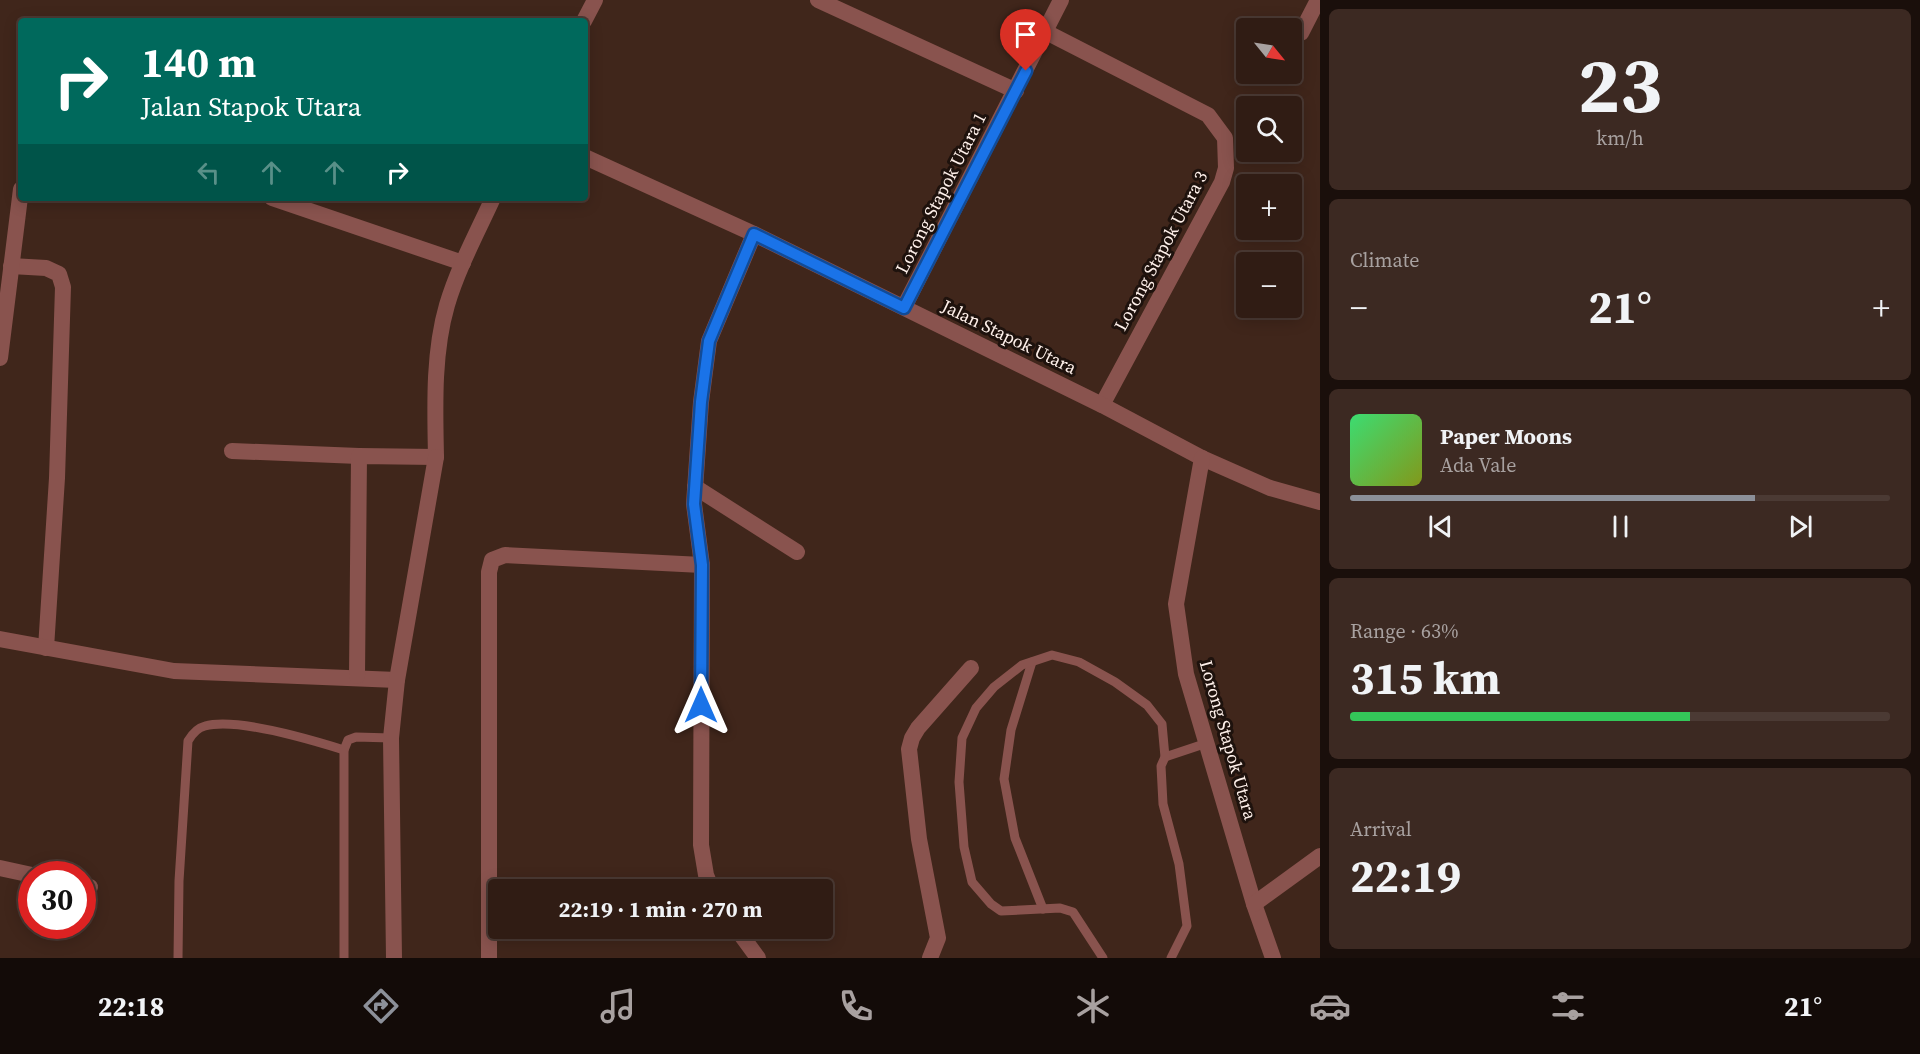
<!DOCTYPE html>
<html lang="en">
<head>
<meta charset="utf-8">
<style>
	:root { --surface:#301c14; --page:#3c2922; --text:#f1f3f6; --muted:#a8a1a0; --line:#4b3a34; --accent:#8c9099 }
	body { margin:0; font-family:"Source Serif 4",serif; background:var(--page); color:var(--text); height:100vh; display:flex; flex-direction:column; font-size:22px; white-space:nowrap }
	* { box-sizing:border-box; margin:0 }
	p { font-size:20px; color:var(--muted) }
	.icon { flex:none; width:33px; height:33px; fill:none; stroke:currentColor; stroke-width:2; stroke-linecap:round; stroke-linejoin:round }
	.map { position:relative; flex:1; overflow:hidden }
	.sheet { display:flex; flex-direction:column; gap:9px; padding:9px; background:#1a0f0b; width:600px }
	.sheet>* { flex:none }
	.guide { position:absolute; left:18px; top:18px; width:570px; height:183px; border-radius:6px; box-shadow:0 3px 15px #0003,0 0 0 2px var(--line); background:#00695c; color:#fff; overflow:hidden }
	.needle { width:39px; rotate:120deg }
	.controls { position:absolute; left:1236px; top:18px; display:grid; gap:12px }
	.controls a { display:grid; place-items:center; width:66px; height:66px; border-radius:6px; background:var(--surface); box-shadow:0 3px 15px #0003,0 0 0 2px var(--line); font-size:30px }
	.speed { position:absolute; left:18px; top:861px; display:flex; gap:12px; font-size:30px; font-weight:700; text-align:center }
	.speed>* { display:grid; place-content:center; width:78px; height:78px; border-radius:50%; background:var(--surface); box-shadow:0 3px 15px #0003,0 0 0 2px var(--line); line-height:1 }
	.speed .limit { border:9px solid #d22; background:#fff; color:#111 }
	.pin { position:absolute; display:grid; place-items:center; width:51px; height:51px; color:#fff; margin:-62px -26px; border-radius:50% 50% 50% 0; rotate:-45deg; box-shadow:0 0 6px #0007 }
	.pin .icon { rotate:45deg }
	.me { position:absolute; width:66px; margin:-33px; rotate:0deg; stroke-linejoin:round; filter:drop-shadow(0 0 4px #0008) }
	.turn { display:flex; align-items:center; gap:21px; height:126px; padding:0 24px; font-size:27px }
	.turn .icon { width:78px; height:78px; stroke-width:2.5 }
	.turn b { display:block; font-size:42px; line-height:51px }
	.lanes { display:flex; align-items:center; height:57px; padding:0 24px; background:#0003; justify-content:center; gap:30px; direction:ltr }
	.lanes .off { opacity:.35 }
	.big { font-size:45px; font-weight:700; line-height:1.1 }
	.sheet .tile { flex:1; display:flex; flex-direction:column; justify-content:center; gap:9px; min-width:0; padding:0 21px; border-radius:9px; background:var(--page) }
	.sheet .dial { align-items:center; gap:0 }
	.dial b { font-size:78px; line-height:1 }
	.song { display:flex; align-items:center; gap:18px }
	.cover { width:72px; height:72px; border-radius:9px; background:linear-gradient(135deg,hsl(140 70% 55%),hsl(70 70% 35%)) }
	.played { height:6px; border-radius:3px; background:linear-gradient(90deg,var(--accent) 75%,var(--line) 75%) }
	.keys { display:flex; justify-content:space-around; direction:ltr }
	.heat { display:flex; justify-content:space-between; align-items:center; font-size:33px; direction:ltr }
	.charge { height:9px; border-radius:4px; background:linear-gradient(90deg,#34c759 63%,var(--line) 0) }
	.trip { position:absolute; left:488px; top:879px; width:345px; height:60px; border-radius:6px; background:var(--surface); box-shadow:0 3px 15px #0003,0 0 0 2px var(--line); font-weight:700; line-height:60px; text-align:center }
	.dock { display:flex; height:96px; justify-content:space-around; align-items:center; background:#130b08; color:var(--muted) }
	.dock .icon { width:42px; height:42px }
	.dock .on { color:var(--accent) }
	.dock b { font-size:27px; color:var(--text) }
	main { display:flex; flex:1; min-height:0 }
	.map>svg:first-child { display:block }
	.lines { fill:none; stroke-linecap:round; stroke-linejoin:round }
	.service { stroke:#89534e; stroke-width:9 }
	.minor { stroke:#89534e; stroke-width:16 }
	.route-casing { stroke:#114b97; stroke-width:15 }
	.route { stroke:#1a73e8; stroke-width:10 }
	.labels { text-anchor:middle; stroke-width:6; stroke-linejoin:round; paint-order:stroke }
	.street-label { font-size:18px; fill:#fef0ea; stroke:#1e120d }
</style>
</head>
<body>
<main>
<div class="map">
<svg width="1320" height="958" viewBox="0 0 1320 958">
	<rect width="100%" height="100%" fill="#40261b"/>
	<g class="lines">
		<!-- service -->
		<g class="service">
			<path d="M1032,662L1011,730L1004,779L1015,838L1043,909"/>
			<path d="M1165,757L1207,743"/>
			<path d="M178,958L179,881L188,741C192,734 197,728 205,726C237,717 312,740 344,750"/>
			<path d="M344,958V750L348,740L356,737L391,738"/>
			<path d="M1103,958L1073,912L1060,908L1001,911L991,904L972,882L964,847L959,782L962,738L976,708L994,687L1022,665L1052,655L1079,662L1115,682L1147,705L1162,724L1165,757L1161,766L1163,804L1179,864L1187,926L1171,958"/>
		</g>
		<!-- minor -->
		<g class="minor">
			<path d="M818,0L1016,91"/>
			<path d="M584,21L595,0"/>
			<path d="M1046,32L1208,115L1225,138L1226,168L1222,182L1102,405"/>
			<path d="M1301,33L1318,0"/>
			<path d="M585,157L754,234L1102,405L1202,458L1270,488L1320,502"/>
			<path d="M272,198L463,263"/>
			<path d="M11,266L46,268L59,274L63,287L57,478L46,648"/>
			<path d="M904,307L1061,0"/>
			<path d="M0,358L21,189"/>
			<path d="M232,451L359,456"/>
			<path d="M1202,458L1176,604L1186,674L1254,904L1273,958"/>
			<path d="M695,487L797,552"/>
			<path d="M0,639L174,671L397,680"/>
			<path d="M357,676L359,456L436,457C435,407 433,353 447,305C458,268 477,233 493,198"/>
			<path d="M0,868L32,875"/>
			<path d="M82,886L90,887"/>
			<path d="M712,890L706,875L701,845L702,565L694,504L701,402L709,341L754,234"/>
			<path d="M1254,904L1320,856"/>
			<path d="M736,928L758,958"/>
			<path d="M394,958L391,738L397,680L436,457"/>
			<path d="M489,958V572L492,560L505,555L702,565"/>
			<path d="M930,958L938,938L919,839L909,749L912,738L918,728L971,668"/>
		</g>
	</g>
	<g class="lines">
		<defs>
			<path id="route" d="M701,705L702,565L694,504L701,402L709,341L754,234L904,308L1026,71"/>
		</defs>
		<!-- route casing -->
		<use href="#route" class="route-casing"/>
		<!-- route -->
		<use href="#route" class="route"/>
	</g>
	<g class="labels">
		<!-- street labels -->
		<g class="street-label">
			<text transform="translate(941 193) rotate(-63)" y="6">Lorong Stapok Utara 1</text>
			<text transform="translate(1161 251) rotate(-62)" y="6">Lorong Stapok Utara 3</text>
			<text transform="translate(1009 337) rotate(26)" y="6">Jalan Stapok Utara</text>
			<text transform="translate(1228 740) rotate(74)" y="6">Lorong Stapok Utara</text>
		</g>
	</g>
</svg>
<div class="controls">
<a><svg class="needle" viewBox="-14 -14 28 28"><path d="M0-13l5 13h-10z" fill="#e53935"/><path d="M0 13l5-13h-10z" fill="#a8a1a0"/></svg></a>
<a><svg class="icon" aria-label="search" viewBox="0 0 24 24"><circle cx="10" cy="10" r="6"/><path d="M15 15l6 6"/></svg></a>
<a>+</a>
<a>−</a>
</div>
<div class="speed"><div class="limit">30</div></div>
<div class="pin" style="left:1026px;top:71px;background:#d93025"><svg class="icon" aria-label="arrive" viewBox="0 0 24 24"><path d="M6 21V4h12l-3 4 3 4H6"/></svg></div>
<svg class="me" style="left:701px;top:705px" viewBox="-20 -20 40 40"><path d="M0-17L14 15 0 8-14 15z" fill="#1a73e8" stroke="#fff" stroke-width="4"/></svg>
<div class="trip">22:19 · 1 min · 270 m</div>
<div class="guide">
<div class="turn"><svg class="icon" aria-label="right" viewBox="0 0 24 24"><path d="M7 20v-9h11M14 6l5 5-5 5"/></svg><div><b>140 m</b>Jalan Stapok Utara</div></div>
<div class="lanes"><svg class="icon off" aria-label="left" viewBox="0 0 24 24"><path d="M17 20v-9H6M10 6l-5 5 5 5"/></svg><svg class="icon off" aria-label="ahead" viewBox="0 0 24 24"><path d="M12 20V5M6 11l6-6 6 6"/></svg><svg class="icon off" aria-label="ahead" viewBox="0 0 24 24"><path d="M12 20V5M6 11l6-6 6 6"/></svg><svg class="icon" aria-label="right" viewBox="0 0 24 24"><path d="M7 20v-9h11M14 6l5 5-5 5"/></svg></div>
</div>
</div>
<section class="sheet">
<div class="tile dial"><b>23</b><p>km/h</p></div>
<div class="tile"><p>Climate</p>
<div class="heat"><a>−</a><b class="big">21°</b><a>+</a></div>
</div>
<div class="tile">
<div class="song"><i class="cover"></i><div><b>Paper Moons</b><p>Ada Vale</p></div></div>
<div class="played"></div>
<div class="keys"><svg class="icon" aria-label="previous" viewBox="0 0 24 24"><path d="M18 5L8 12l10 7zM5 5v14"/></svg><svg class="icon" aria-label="pause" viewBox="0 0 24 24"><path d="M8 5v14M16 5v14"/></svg><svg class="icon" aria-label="next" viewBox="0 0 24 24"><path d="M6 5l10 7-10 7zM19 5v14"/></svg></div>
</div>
<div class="tile"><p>Range · 63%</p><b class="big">315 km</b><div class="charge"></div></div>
<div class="tile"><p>Arrival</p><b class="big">22:19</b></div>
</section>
</main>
<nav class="dock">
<b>22:18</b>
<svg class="icon on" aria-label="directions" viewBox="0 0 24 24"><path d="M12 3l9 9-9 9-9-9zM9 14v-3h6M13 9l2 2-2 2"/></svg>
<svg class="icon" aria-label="music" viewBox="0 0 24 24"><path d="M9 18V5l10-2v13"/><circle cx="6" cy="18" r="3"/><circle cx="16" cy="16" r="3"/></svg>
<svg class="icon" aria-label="phone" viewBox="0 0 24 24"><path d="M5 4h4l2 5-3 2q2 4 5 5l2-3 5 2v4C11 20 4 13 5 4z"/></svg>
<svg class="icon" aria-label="climate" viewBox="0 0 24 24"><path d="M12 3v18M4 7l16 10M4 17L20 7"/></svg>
<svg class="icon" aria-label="car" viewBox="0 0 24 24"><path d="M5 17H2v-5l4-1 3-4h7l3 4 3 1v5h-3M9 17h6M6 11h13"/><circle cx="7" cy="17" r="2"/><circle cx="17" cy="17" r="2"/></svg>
<svg class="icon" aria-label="filters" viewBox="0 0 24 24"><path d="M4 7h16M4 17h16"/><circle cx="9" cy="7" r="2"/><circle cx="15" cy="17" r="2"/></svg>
<b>21°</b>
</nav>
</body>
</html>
